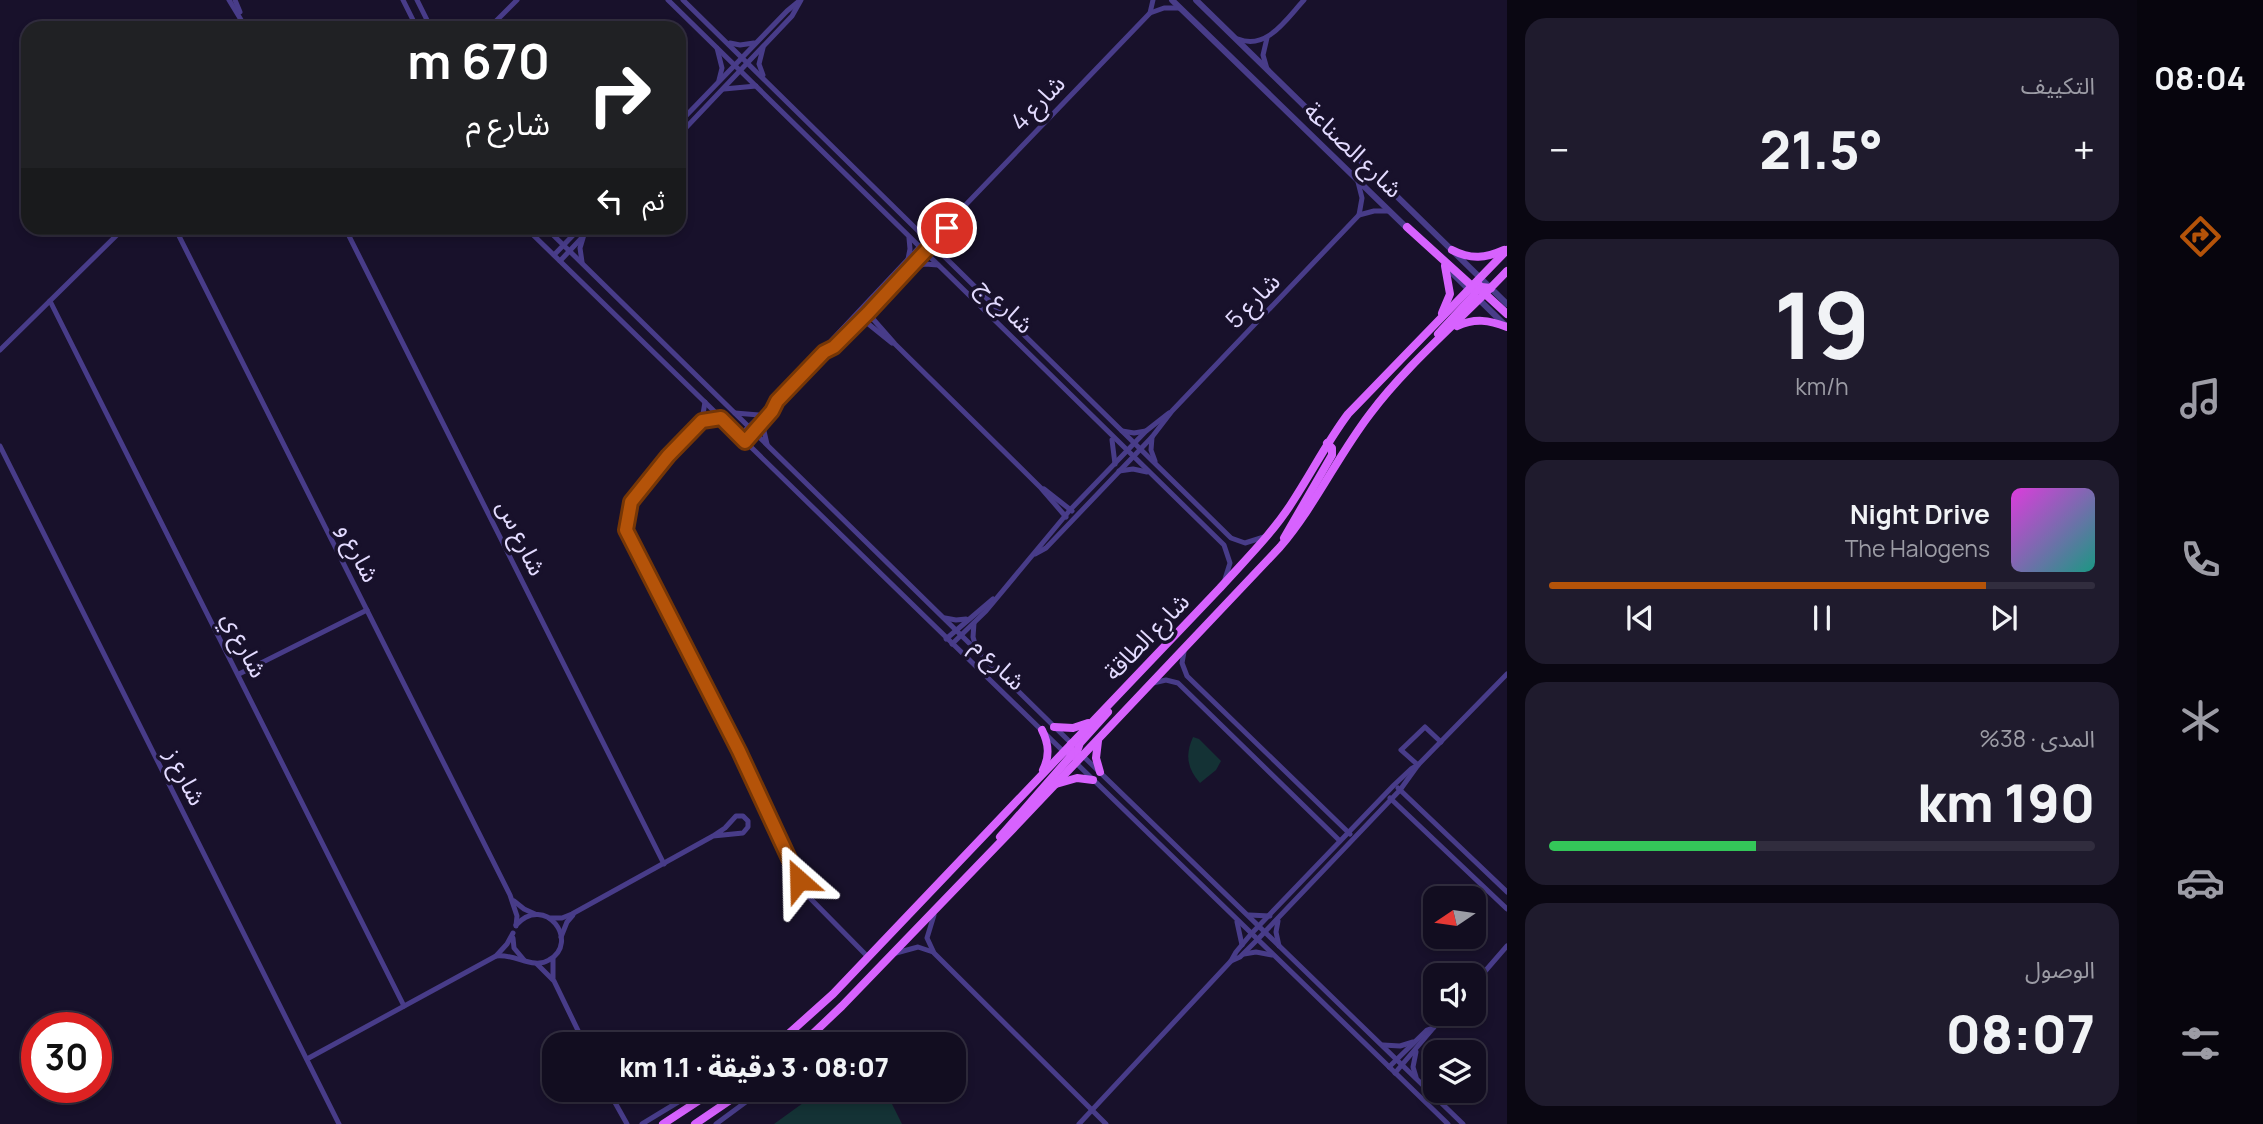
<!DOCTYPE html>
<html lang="ar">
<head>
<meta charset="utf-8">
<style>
	:root { --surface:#120d20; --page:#1f1b2d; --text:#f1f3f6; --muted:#9c9ca5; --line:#312d3e; --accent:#b45309 }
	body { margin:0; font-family:Manrope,"Noto Sans Arabic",sans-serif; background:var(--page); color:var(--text); direction:rtl; height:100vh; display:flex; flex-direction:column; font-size:26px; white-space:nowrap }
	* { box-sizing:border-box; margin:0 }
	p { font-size:23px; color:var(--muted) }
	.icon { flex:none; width:38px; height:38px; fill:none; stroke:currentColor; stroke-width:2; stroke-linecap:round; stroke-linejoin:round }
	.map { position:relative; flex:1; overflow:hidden; direction:ltr }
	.sheet { display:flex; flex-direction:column; gap:18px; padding:18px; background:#0a0712; width:630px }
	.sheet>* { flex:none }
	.banner { position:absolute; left:21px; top:21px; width:665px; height:214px; border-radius:21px; box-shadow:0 4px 10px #0003,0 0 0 2px var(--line); direction:rtl; background:#202124; color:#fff; overflow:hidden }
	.needle { width:46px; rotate:257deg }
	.tools { position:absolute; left:1423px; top:886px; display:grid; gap:14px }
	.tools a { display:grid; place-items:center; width:63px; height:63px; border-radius:14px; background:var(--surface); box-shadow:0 4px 10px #0003,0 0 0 2px var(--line); font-size:35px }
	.speed { position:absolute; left:21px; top:1012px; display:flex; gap:14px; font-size:35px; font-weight:700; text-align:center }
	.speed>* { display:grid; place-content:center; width:91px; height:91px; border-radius:50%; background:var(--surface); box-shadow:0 4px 10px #0003,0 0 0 2px var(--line); line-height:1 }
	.speed .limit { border:10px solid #d22; background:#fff; color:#111 }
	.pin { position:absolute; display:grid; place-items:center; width:60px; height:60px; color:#fff; margin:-30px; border:4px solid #fff; border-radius:50%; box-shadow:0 2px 7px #0007 }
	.me { position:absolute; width:77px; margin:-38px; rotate:335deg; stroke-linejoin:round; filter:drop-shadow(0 0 5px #0008) }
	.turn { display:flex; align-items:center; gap:24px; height:147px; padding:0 21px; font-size:32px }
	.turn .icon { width:91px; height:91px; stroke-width:2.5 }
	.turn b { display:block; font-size:49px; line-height:60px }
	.then { display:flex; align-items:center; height:66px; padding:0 21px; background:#0003; gap:14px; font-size:26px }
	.big { font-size:52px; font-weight:800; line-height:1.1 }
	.sheet .card { flex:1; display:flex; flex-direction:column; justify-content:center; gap:10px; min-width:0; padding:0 24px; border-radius:21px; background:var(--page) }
	.sheet .dial { align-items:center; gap:0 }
	.dial b { font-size:91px; line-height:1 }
	.song { display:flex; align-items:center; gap:21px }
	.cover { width:84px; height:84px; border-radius:10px; background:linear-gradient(135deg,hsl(300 70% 55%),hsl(170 70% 35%)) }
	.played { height:7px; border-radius:4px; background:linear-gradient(90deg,var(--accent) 80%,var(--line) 80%) }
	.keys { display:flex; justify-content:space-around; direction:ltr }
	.heat { display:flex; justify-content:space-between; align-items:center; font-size:38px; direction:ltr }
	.charge { height:10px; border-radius:5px; background:linear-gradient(90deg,#34c759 38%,var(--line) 0) }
	.trip { position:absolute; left:542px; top:1032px; width:424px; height:70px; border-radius:21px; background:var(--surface); box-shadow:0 4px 10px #0003,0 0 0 2px var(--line); font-weight:800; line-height:70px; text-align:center; direction:rtl }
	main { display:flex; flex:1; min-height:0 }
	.tabs { display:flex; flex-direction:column; width:126px; justify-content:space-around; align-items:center; background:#07050d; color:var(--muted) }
	.tabs .icon { width:49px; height:49px }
	.tabs .on { color:var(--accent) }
	.tabs b { font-size:32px; color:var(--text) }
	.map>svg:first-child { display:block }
	.green { fill:#143235 }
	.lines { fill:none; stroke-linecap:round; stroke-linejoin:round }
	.minor { stroke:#483c89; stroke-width:5 }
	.tertiary { stroke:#483c89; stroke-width:6 }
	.primary { stroke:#d762fe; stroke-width:8 }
	.route-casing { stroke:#753606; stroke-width:18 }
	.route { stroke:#b45309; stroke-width:12 }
	.labels { text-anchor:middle; stroke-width:7; stroke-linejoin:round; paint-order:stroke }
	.street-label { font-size:24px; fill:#e3dbff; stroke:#18112b }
</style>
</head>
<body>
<main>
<nav class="tabs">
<b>08:04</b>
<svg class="icon on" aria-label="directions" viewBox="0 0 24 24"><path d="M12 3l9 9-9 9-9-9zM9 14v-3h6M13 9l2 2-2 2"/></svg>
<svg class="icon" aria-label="music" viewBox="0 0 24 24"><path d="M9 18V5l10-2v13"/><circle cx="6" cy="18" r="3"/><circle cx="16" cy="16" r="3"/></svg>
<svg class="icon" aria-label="phone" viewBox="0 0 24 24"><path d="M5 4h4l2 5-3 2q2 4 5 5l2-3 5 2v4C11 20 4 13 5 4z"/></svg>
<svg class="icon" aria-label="climate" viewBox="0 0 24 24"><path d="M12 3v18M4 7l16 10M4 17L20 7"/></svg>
<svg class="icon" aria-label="car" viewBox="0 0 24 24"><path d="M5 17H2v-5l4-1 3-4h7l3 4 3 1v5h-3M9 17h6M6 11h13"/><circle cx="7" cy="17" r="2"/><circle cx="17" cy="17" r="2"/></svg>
<svg class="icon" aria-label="filters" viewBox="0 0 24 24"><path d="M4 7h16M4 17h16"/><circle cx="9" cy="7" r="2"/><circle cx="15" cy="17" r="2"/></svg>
</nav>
<section class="sheet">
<div class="card"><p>التكييف</p>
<div class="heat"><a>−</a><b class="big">21.5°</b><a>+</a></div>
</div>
<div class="card dial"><b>19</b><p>km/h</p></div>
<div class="card">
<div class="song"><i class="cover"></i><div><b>Night Drive</b><p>The Halogens</p></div></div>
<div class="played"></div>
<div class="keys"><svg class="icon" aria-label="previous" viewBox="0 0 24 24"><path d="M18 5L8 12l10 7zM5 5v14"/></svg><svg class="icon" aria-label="pause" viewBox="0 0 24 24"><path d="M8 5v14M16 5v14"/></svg><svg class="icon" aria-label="next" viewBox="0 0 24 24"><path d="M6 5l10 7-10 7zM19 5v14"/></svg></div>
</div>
<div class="card"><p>المدى · 38%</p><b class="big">190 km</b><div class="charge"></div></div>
<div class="card"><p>الوصول</p><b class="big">08:07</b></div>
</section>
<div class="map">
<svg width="1507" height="1124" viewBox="0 0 1507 1124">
	<rect width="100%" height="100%" fill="#18112b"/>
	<!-- green -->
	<g class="green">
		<path d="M1193,737L1199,739L1221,761L1216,770L1200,783C1187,768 1185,755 1193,737Z"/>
		<path d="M817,1090H885L902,1124H774L810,1098Z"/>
	</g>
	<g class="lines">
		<!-- minor -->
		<g class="minor">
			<path d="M229,0L246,28"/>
			<path d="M235,0L240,12"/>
			<path d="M403,0L417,28"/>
			<path d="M417,0L431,28"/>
			<path d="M668,0L1224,545L1230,563L1225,579"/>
			<path d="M683,0L1231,538L1245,543L1264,537"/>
			<path d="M1150,13L1153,0"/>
			<path d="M489,28L517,0"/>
			<path d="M1238,39C1267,51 1287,18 1304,0"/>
			<path d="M730,43L740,45L754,43"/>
			<path d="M717,48L722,68L719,80"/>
			<path d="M763,48L759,64L763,75"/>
			<path d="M1267,69L1263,55L1267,38"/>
			<path d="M724,89L756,86"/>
			<path d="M679,123L787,11L798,2"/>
			<path d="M679,135L792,16L801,0"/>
			<path d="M1359,215L1374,211H1389"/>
			<path d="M175,228L510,895L517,916L516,926"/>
			<path d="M345,228L664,864"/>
			<path d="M526,228L1065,753"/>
			<path d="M546,228L1072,744"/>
			<path d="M943,235L946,256"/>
			<path d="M554,255L580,228"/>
			<path d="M908,259L910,249L909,238"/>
			<path d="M560,261L591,228"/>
			<path d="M582,262L580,248L583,238"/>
			<path d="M913,267L925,264L938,265"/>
			<path d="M50,301L404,1006"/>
			<path d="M866,311L895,344L1041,488L1066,517"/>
			<path d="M861,318L892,343"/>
			<path d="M0,350L124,228"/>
			<path d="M824,352L830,342L927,239L953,218L1150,13L1164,8H1180"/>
			<path d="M705,402L702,420L668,456L631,502L626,530L739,751L803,891L868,957"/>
			<path d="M735,413L759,415"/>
			<path d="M765,420L764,431L767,444"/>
			<path d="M1122,431L1134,433L1146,431"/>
			<path d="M739,436L868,313L926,253L951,221"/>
			<path d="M1152,437L1151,450L1155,461"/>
			<path d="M1112,440L1115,464"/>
			<path d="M745,442L772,411L777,401"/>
			<path d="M0,446L339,1124"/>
			<path d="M1119,471L1133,469L1147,472"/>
			<path d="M1044,489L1072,511"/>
			<path d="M1035,554L1046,548L1152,437L1172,411L1359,215L1362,198L1358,182"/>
			<path d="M945,618L956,620L966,619"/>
			<path d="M974,623L973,637L976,647"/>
			<path d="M946,639L993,599"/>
			<path d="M952,644L986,611L1070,510L1146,431L1169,413"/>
			<path d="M1184,652L1182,663L1187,676L1350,834"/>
			<path d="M239,674L367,610"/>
			<path d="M1153,683L1166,680L1178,683L1340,841"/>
			<path d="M1081,754L1463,1124"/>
			<path d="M1075,762L1448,1124"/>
			<path d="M1418,765L1401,750L1425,727L1441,742"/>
			<path d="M1398,788L1507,892"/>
			<path d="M1390,798L1507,909"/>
			<path d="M514,901L524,909L535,914"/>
			<path d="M934,915L927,938L934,953L1106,1124"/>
			<path d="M1249,915L1270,916"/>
			<path d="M550,918H562L572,914L713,836L725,828L736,816H743L748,821V827L743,833L713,836"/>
			<path d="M1278,921L1276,932L1279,946"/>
			<path d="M1237,922L1242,945"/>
			<path d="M561,937L567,922L573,915"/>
			<path d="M513,938L514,948L524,960"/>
			<path d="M896,953L918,947L933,952"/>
			<path d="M1244,954L1256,952L1272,955"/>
			<path d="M496,956C515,953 533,970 549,960C581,942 545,893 516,925"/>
			<path d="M1231,961L1240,957L1257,940L1400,790L1418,765L1507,674"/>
			<path d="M537,964L554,981L585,1045"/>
			<path d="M553,978V958"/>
			<path d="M1474,984L1507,946"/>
			<path d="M761,1045L787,1033"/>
			<path d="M1383,1045L1400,1046L1413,1042"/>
			<path d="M1416,1052L1413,1067L1416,1077"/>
			<path d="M307,1059L496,956L507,944L513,933"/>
			<path d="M1389,1067L1427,1030L1433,1028"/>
			<path d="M1395,1073L1446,1013"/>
			<path d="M608,1090L627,1124"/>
			<path d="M642,1124L698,1090"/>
			<path d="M716,1124L762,1090"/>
			<path d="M1079,1124L1231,961L1236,952L1251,934L1394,785L1411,769L1418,765"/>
		</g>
		<!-- tertiary -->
		<g class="tertiary">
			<path d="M1172,0L1409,230"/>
			<path d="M1196,0L1507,304"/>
			<path d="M1447,268L1506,326"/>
		</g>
		<!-- primary -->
		<g class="primary">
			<path d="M1407,227L1472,286L1491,288"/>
			<path d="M1452,250C1471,260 1486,258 1504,250"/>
			<path d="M1482,291L1507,314"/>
			<path d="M1442,313L1450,294L1445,266"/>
			<path d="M1457,326C1475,318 1489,320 1507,327"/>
			<path d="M1438,334L1474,295L1479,285"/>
			<path d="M1284,538L1332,455V448L1327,443"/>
			<path d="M1054,727L1073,728L1088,723"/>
			<path d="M1042,730C1049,744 1050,756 1043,770"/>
			<path d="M1098,741L1096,758L1100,772"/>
			<path d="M1075,757L1080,743L1108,712"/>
			<path d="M1056,784L1077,778L1093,780"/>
			<path d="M1000,837L1070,757L1071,744"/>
			<path d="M776,1045L833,994L1220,588C1245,560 1273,533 1293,501C1312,472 1327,442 1348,414L1507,250"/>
			<path d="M801,1045L842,1006L1012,830L1280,547C1315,506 1337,457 1370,414C1408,363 1463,318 1507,271"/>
			<path d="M663,1124L715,1090"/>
			<path d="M695,1124L745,1090"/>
		</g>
	</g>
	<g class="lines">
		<defs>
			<path id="route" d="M799,880L739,751L626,530L631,502L668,456L702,421L721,418L745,442L772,411L777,401L824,352L834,347L868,313L947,228"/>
		</defs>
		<!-- route casing -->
		<use href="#route" class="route-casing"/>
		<!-- route -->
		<use href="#route" class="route"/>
	</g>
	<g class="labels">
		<!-- street labels -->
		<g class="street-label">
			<text transform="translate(1038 103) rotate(-46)" y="8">شارع 4</text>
			<text transform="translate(1353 150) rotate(44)" y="8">شارع الصناعة</text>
			<text transform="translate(1253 301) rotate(-46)" y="8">شارع 5</text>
			<text transform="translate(1005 306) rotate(44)" y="8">شارع ج</text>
			<text transform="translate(521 538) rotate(64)" y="8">شارع س</text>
			<text transform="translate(358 553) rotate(63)" y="8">شارع و</text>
			<text transform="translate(1147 637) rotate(-46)" y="8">شارع الطاقة</text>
			<text transform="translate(244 645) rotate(63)" y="8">شارع ي</text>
			<text transform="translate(998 664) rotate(44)" y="8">شارع م</text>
			<text transform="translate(185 777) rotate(63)" y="8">شارع ز</text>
		</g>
	</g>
</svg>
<div class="tools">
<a><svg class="needle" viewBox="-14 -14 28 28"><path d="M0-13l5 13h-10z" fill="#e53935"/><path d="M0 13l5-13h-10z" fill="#9c9ca5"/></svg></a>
<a><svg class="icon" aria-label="sound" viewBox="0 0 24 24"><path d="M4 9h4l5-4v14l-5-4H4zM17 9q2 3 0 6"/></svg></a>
<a><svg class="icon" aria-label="layers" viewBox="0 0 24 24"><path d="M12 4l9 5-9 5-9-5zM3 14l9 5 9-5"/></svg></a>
</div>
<div class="speed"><div class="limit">30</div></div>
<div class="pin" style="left:947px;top:228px;background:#d93025"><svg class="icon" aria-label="arrive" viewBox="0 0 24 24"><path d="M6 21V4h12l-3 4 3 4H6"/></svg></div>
<svg class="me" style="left:799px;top:880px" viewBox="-20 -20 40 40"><path d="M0-17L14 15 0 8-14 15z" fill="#b45309" stroke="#fff" stroke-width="4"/></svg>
<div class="trip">08:07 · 3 دقيقة · 1.1 km</div>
<div class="banner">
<div class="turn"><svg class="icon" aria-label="right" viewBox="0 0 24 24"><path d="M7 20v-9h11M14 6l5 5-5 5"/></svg><div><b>670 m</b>شارع م</div></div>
<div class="then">ثم<svg class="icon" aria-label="left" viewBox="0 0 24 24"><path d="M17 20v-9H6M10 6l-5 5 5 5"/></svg></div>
</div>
</div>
</main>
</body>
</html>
